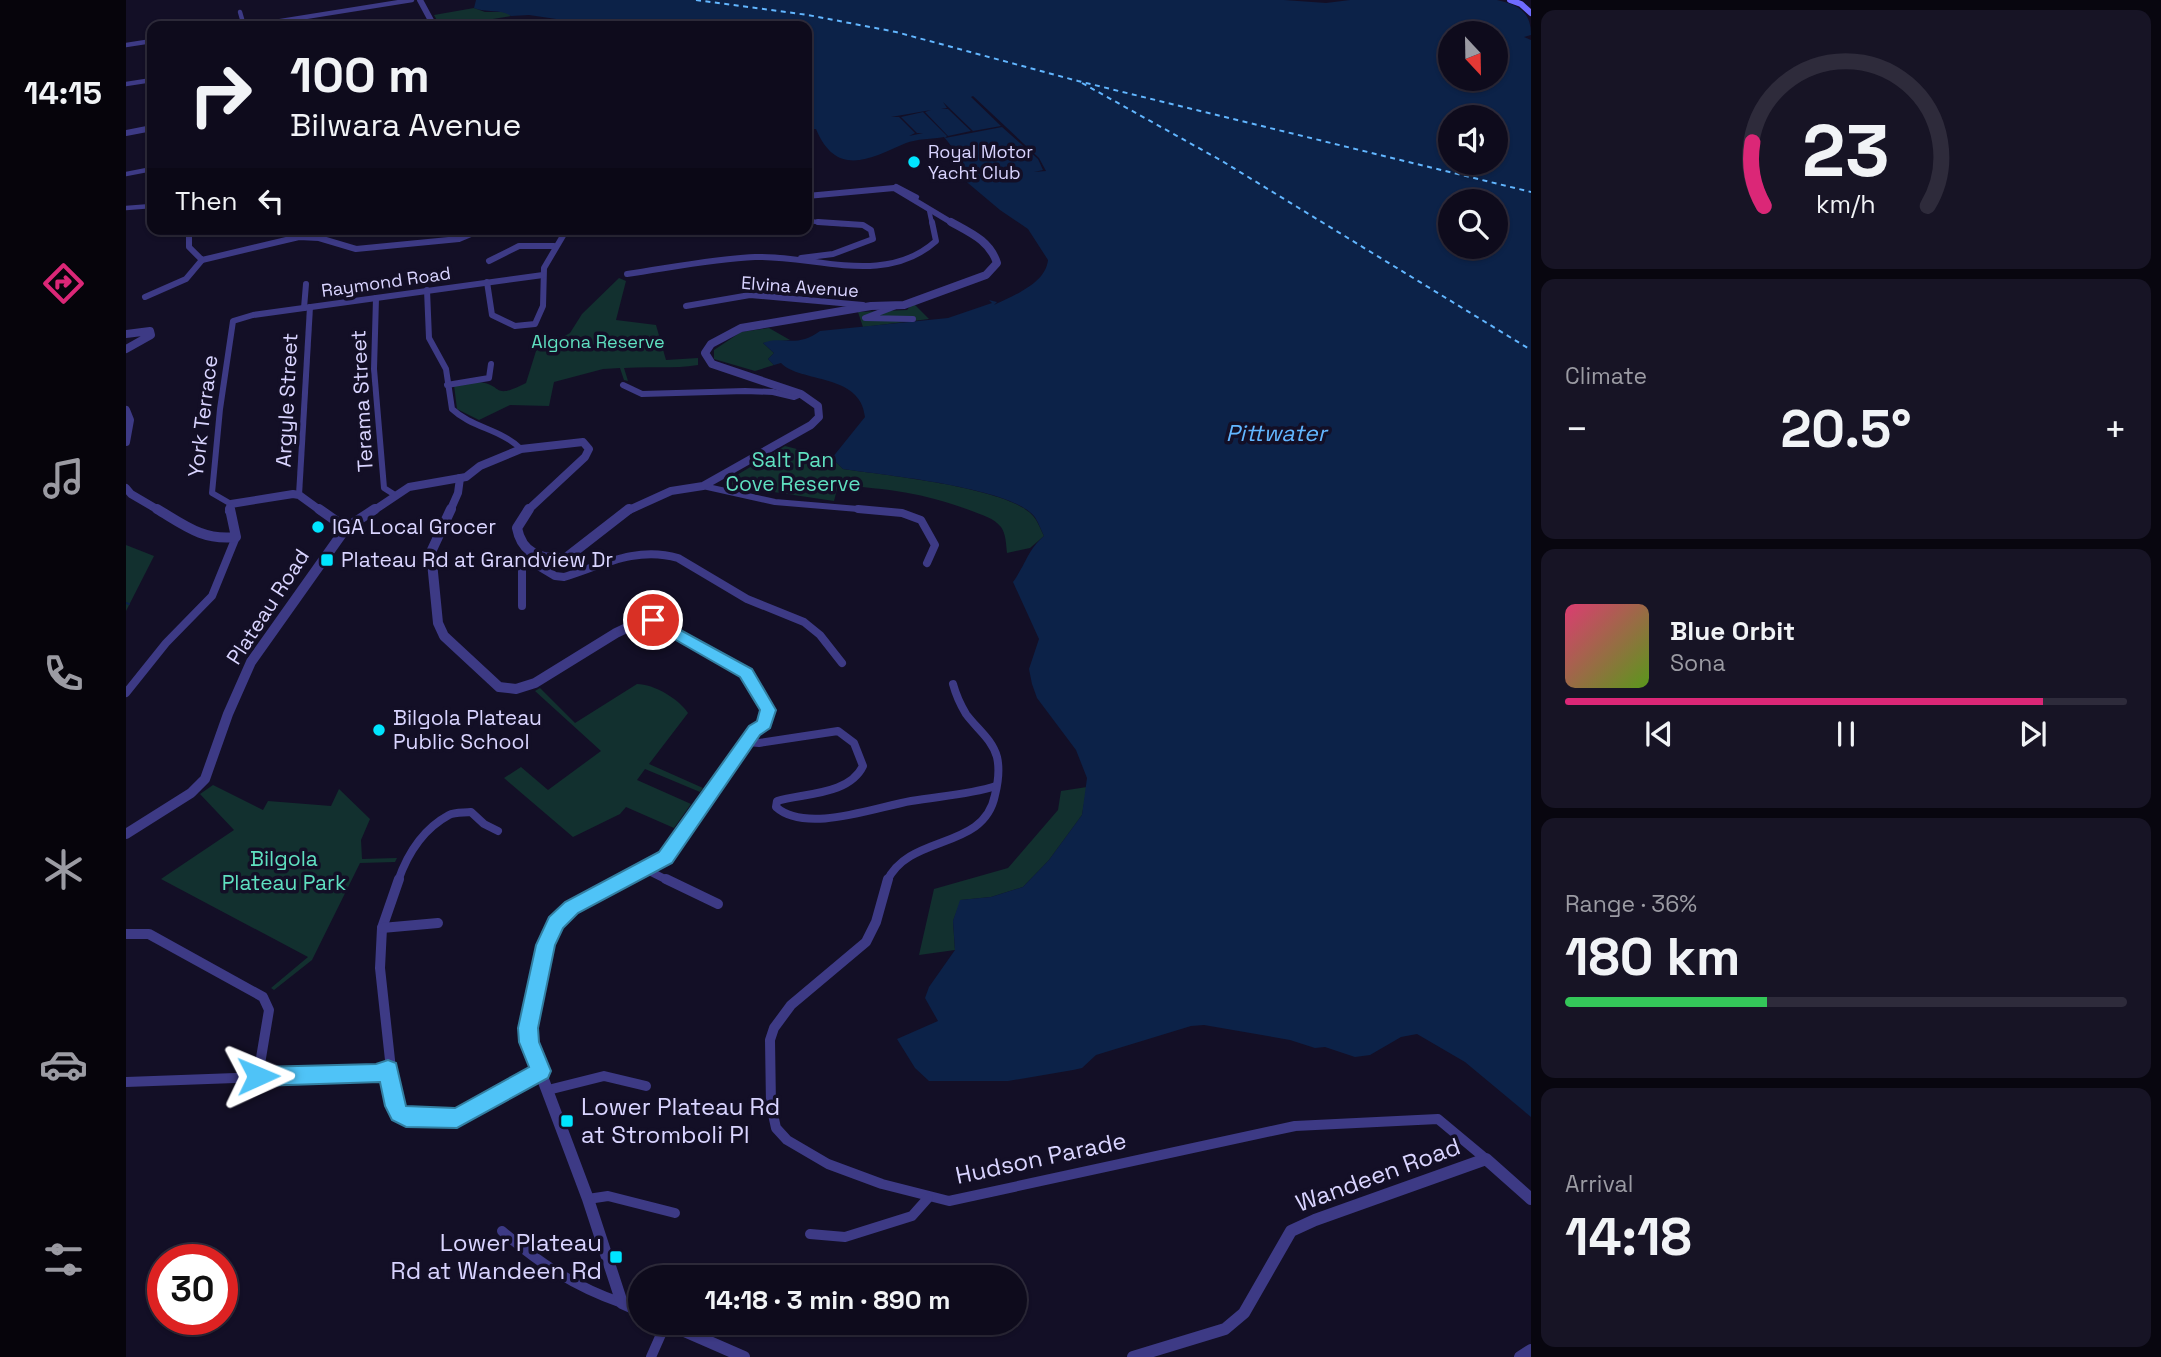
<!DOCTYPE html>
<html lang="en">
<head>
<meta charset="utf-8">
<style>
	:root { --surface:#0e0b1c; --page:#171425; --text:#f1f3f6; --muted:#9b9ba3; --line:#2e2b3b; --accent:#db2777 }
	body { margin:0; font-family:"Space Grotesk",sans-serif; background:var(--page); color:var(--text); height:100vh; display:flex; flex-direction:column; font-size:26px; white-space:nowrap }
	* { box-sizing:border-box; margin:0 }
	p { font-size:23px; color:var(--muted) }
	.icon { flex:none; width:38px; height:38px; fill:none; stroke:currentColor; stroke-width:2; stroke-linecap:round; stroke-linejoin:round }
	.map { position:relative; flex:1; overflow:hidden }
	.details { display:flex; flex-direction:column; gap:10px; padding:10px; background:#08060f; width:630px }
	.details>* { flex:none }
	.hud { position:absolute; left:21px; top:21px; width:665px; height:214px; border-radius:14px; box-shadow:0 2px 5px #0004,0 0 0 2px var(--line); background:#0e0b1c; color:var(--text); overflow:hidden }
	.needle { width:46px; rotate:158deg }
	.controls { position:absolute; left:1312px; top:21px; display:grid; gap:14px }
	.controls a { display:grid; place-items:center; width:70px; height:70px; border-radius:50%; background:var(--surface); box-shadow:0 2px 5px #0004,0 0 0 2px var(--line); font-size:35px }
	.speed { position:absolute; left:21px; top:1244px; display:flex; gap:14px; font-size:35px; font-weight:700; text-align:center }
	.speed>* { display:grid; place-content:center; width:91px; height:91px; border-radius:50%; background:var(--surface); box-shadow:0 2px 5px #0004,0 0 0 2px var(--line); line-height:1 }
	.speed .limit { border:10px solid #d22; background:#fff; color:#111 }
	.pin { position:absolute; display:grid; place-items:center; width:60px; height:60px; color:#fff; margin:-30px; border:4px solid #fff; border-radius:50%; box-shadow:0 2px 7px #0007 }
	.me { position:absolute; width:77px; margin:-38px; rotate:89deg; stroke-linejoin:round; filter:drop-shadow(0 0 5px #0008) }
	.turn { display:flex; align-items:center; gap:24px; height:147px; padding:0 28px; font-size:32px }
	.turn .icon { width:91px; height:91px; stroke-width:2.5 }
	.turn b { display:block; font-size:49px; line-height:60px }
	.then { display:flex; align-items:center; height:66px; padding:0 28px; background:#0003; gap:14px; font-size:26px }
	.big { font-size:52px; font-weight:600; line-height:1.1 }
	.details .card { flex:1; display:flex; flex-direction:column; justify-content:center; gap:10px; min-width:0; padding:0 24px; border-radius:14px; background:var(--page) }
	.details .dial { align-items:center; gap:0 }
	.dial svg { height:182px; overflow:visible; fill:none; stroke:var(--line); stroke-width:7; stroke-linecap:round; text-anchor:middle }
	.dial text { fill:var(--text); stroke:none }
	.song { display:flex; align-items:center; gap:21px }
	.cover { width:84px; height:84px; border-radius:10px; background:linear-gradient(135deg,hsl(340 70% 55%),hsl(90 70% 35%)) }
	.played { height:7px; border-radius:4px; background:linear-gradient(90deg,var(--accent) 85%,var(--line) 85%) }
	.keys { display:flex; justify-content:space-around; direction:ltr }
	.heat { display:flex; justify-content:space-between; align-items:center; font-size:38px; direction:ltr }
	.charge { height:10px; border-radius:5px; background:linear-gradient(90deg,#34c759 36%,var(--line) 0) }
	.trip { position:absolute; left:502px; top:1265px; width:399px; height:70px; border-radius:35px; background:var(--surface); box-shadow:0 2px 5px #0004,0 0 0 2px var(--line); font-weight:600; line-height:70px; text-align:center }
	main { display:flex; flex:1; min-height:0 }
	.dock { display:flex; flex-direction:column; width:126px; justify-content:space-around; align-items:center; background:#06040b; color:var(--muted) }
	.dock .icon { width:49px; height:49px }
	.dock .active { color:var(--accent) }
	.dock b { font-size:32px; color:var(--text) }
	.map>svg:first-child { display:block }
	.green { fill:#12302f }
	.water { fill:#0c2248; fill-rule:evenodd }
	.pier { fill:#130f26 }
	.lines { fill:none; stroke-linecap:round; stroke-linejoin:round }
	.stream { stroke:#0c2248; stroke-width:2 }
	.ferry { stroke:#62b6ff; stroke-width:2; stroke-dasharray:5 4.5; stroke-linecap:butt }
	.minor-far3 { stroke:#3d3a85; stroke-width:4.5 }
	.minor-far2 { stroke:#3d3a85; stroke-width:6 }
	.minor-far1 { stroke:#3d3a85; stroke-width:8 }
	.minor { stroke:#3d3a85; stroke-width:10 }
	.tertiary-far3 { stroke:#3d3a85; stroke-width:6 }
	.tertiary-far2 { stroke:#3d3a85; stroke-width:8 }
	.tertiary-far1 { stroke:#3d3a85; stroke-width:10 }
	.tertiary { stroke:#3d3a85; stroke-width:12 }
	.secondary { stroke:#6f6bff; stroke-width:6 }
	.route { fill:#4fc3f7; stroke:#337fa1; stroke-width:2 }
	.poi-dot { fill:#00e5ff; stroke:#130f26; stroke-width:2.5 }
	.labels { text-anchor:middle; stroke-width:7; stroke-linejoin:round; paint-order:stroke }
	.far-poi-label { font-size:18px; fill:#d9d4ff; stroke:#130f26; text-anchor:start }
	.far-street-label { font-size:18px; fill:#d9d4ff; stroke:#130f26 }
	.far-park-label { font-size:18px; fill:#5fe0c0; stroke:#130f26 }
	.street-label { font-size:21px; fill:#d9d4ff; stroke:#130f26 }
	.park-label { font-size:21px; fill:#5fe0c0; stroke:#130f26 }
	.poi-label { font-size:21px; fill:#d9d4ff; stroke:#130f26; text-anchor:start }
	.water-label { font-size:23px; font-style:italic; fill:#62b6ff; stroke:#130f26 }
	.near-poi-label { font-size:24px; fill:#d9d4ff; stroke:#130f26; text-anchor:start }
	.near-street-label { font-size:24px; fill:#d9d4ff; stroke:#130f26 }
</style>
</head>
<body>
<main>
<nav class="dock">
<b>14:15</b>
<svg class="icon active" aria-label="directions" viewBox="0 0 24 24"><path d="M12 3l9 9-9 9-9-9zM9 14v-3h6M13 9l2 2-2 2"/></svg>
<svg class="icon" aria-label="music" viewBox="0 0 24 24"><path d="M9 18V5l10-2v13"/><circle cx="6" cy="18" r="3"/><circle cx="16" cy="16" r="3"/></svg>
<svg class="icon" aria-label="phone" viewBox="0 0 24 24"><path d="M5 4h4l2 5-3 2q2 4 5 5l2-3 5 2v4C11 20 4 13 5 4z"/></svg>
<svg class="icon" aria-label="climate" viewBox="0 0 24 24"><path d="M12 3v18M4 7l16 10M4 17L20 7"/></svg>
<svg class="icon" aria-label="car" viewBox="0 0 24 24"><path d="M5 17H2v-5l4-1 3-4h7l3 4 3 1v5h-3M9 17h6M6 11h13"/><circle cx="7" cy="17" r="2"/><circle cx="17" cy="17" r="2"/></svg>
<svg class="icon" aria-label="filters" viewBox="0 0 24 24"><path d="M4 7h16M4 17h16"/><circle cx="9" cy="7" r="2"/><circle cx="15" cy="17" r="2"/></svg>
</nav>
<div class="map">
<svg width="1405" height="1357" viewBox="0 0 1405 1357">
	<rect width="100%" height="100%" fill="#130f26"/>
	<!-- green -->
	<g class="green">
		<path d="M348,8L359,12H381L385,16L348,22L350,26H314L308,15Z"/>
		<path d="M493,278L500,281L490,320L530,325L540,360L572,358V365C547,369 523,366 498,368L502,381L498,380L494,368L477,369L428,382L423,406L384,405L353,420L331,409L328,385C335,384 344,382 352,382C378,384 365,401 400,383L410,351L444,333L456,314Z"/>
		<path d="M787,303L803,319L737,327L732,312L781,310Z"/>
		<path d="M643,328L664,340L637,343L648,353L642,359L648,365L629,371L588,359V350L615,332Z"/>
		<path d="M659,446L706,458L717,469C756,475 885,487 908,517C912,522 915,530 918,536L904,548L881,553C880,544 880,534 875,527C868,518 856,515 846,511C799,493 763,489 712,485L708,501L602,485L601,481Z"/>
		<path d="M0,545L28,556L0,611Z"/>
		<path d="M511,684C528,684 553,699 562,713L523,764L577,788L574,792L519,769L511,780L565,804L548,828L500,807L494,814L447,837L378,778L395,767L422,790L475,751L409,691L414,688L449,723Z"/>
		<path d="M87,785L137,810L142,801L205,806L213,789L244,819L235,840L236,859L271,858L269,862L234,863L186,960L148,990L145,988L182,957L35,879L108,830L74,794Z"/>
		<path d="M961,787L956,815L923,860L897,887L865,897L835,900L827,921L829,950L793,955L808,889L882,868L932,810L935,791Z"/>
	</g>
	<!-- water -->
	<path class="water" d="M350,0H1158L1200,3L1224,0H1371C1393,5 1405,12 1405,35L1398,37L1405,40V1117L1339,1062L1291,1034L1275,1037L1244,1055L1229,1057L1199,1047L1189,1048L1164,1040L1078,1025L1065,1026L970,1055L956,1068L947,1070L882,1081H803L789,1068L771,1039L812,1021L799,998L803,987L829,950L827,921L834,900L865,897L897,887L923,860L956,815L961,778L950,750L911,698L906,684L903,669L913,639L887,582C900,564 901,551 918,536C915,530 912,521 908,516C884,487 756,475 717,469L706,458L739,417C735,373 674,383 655,363L648,365L642,359L648,353L637,343C656,335 670,349 694,331L822,318L866,303L863,300L871,302L868,305C884,297 920,284 922,260L902,229L874,210L836,178L833,170L835,158L818,137C807,139 790,139 780,143C745,158 711,179 690,129H684L681,118V26H441L437,20L403,15L385,16C376,9 360,13 348,8ZM1325,33H1370V79H1325ZM1325,117H1370V163H1325ZM1325,201H1370V247H1325Z"/>
	<!-- pier -->
	<path class="pier" d="M847,96L913,158L920,171L908,172L917,170L912,159L876,127L819,138L821,136L797,112L775,117L791,133H797L783,136L789,133L773,117H765L805,110L799,112L822,136L845,131L822,109H815L821,108L817,102L847,131L875,126L845,97Z"/>
	<g class="lines">
		<!-- stream -->
		<path class="stream" d="M0,603L3,604"/>
		<!-- ferry -->
		<g class="ferry">
			<path d="M570,0L682,15L770,32L952,81L1405,192"/>
			<path d="M956,83L1096,161L1405,350"/>
		</g>
		<!-- minor-far3 -->
		<g class="minor-far3">
			<path d="M114,12L118,26"/>
			<path d="M29,25L32,26"/>
			<path d="M123,26L286,0"/>
			<path d="M0,45L26,41"/>
			<path d="M0,84L26,80"/>
			<path d="M0,174L26,169"/>
			<path d="M770,186L791,197"/>
			<path d="M0,208L26,206"/>
			<path d="M803,210L806,224"/>
			<path d="M681,221L716,224"/>
		</g>
		<!-- minor-far2 -->
		<g class="minor-far2">
			<path d="M63,229V247L76,260L173,237L193,238L230,249L333,239L357,229"/>
			<path d="M675,258L707,254L747,239L745,230L737,225L692,222"/>
			<path d="M363,261L393,246H428"/>
			<path d="M501,274C543,268 586,259 629,257C688,255 759,287 810,241L806,222"/>
			<path d="M361,282L366,315L389,326L409,324L417,306L418,268L441,229"/>
			<path d="M301,290L303,338L320,369L326,409C346,428 375,429 395,449"/>
			<path d="M19,297L60,279L76,260"/>
			<path d="M250,298L248,369L258,488L269,495"/>
			<path d="M560,306L624,295L737,305"/>
			<path d="M770,306L739,318L787,319"/>
			<path d="M178,308L180,284"/>
			<path d="M321,385L363,378L365,364"/>
			<path d="M497,385L516,394L619,391L647,392L668,397L675,394"/>
			<path d="M577,486L649,502L756,511"/>
			<path d="M173,495L184,307"/>
			<path d="M105,504L86,493L94,409L107,321L127,315L417,275"/>
		</g>
		<!-- minor-far1 -->
		<g class="minor-far1">
			<path d="M732,509L776,513L795,520L809,545L801,563"/>
			<path d="M423,557L414,567L429,576L438,577C476,565 511,546 552,558L621,599L678,622L694,635L716,663"/>
			<path d="M396,606V568L406,553"/>
			<path d="M0,693L40,643L86,596L110,537"/>
			<path d="M621,742L633,743L712,731L728,743L737,766C723,795 679,793 651,801L650,807C680,834 750,807 785,801C814,796 842,795 870,786"/>
			<path d="M519,869L543,881"/>
			<path d="M272,881C281,855 297,829 323,815C329,812 338,813 345,812L358,824L372,831"/>
			<path d="M761,881C784,833 858,851 869,795C872,783 874,770 871,757C866,739 851,729 840,714C834,704 830,695 827,684"/>
		</g>
		<!-- minor -->
		<g class="minor">
			<path d="M273,879L256,928L254,968L269,1106L273,1113L280,1117L331,1118L415,1071"/>
			<path d="M540,879L592,904"/>
			<path d="M762,879L750,922L740,942L665,1005L648,1028L644,1040L645,1105L650,1128L661,1140L702,1164L756,1184L823,1201L1169,1126L1312,1119L1360,1159"/>
			<path d="M256,928L312,923"/>
			<path d="M0,934H23L137,997L143,1010L132,1076"/>
			<path d="M0,1082L250,1073L263,1070"/>
			<path d="M422,1090L478,1076L520,1086"/>
			<path d="M462,1199L482,1196L549,1213"/>
			<path d="M376,1231C413,1263 449,1287 496,1303"/>
			<path d="M684,1234L719,1237L786,1216L802,1198"/>
			<path d="M525,1357L540,1323"/>
		</g>
		<!-- tertiary-far3 -->
		<g class="tertiary-far3">
			<path d="M294,0L308,26"/>
			<path d="M0,133L26,128"/>
			<path d="M681,196L768,188L828,224"/>
		</g>
		<!-- tertiary-far2 -->
		<g class="tertiary-far2">
			<path d="M0,334L24,331L25,335L0,349"/>
			<path d="M0,410L4,420L0,442"/>
			<path d="M0,488L5,494L34,511"/>
			<path d="M103,511L105,504L167,494L173,495L195,511"/>
			<path d="M247,511L283,487L340,477L354,466L395,449L457,442L463,449L459,457L401,511"/>
			<path d="M324,511L332,493L334,478"/>
			<path d="M501,511L545,491L577,486L685,425L693,417L692,406L675,394L586,364L579,353L585,344L615,328L745,306L778,305L860,275L871,263C864,241 845,233 825,222"/>
		</g>
		<!-- tertiary-far1 -->
		<g class="tertiary-far1">
			<path d="M31,509C58,525 77,541 110,537L104,509"/>
			<path d="M193,509L220,528"/>
			<path d="M325,509L305,552L312,623L318,636L373,687L390,689L409,683L490,633L509,624L527,620L620,673L642,710L638,724L628,731L539,857L494,881"/>
			<path d="M403,509L391,528C396,554 415,560 440,558L503,509"/>
			<path d="M0,834L65,793L79,779L102,714L125,662L220,528L249,509"/>
		</g>
		<!-- tertiary -->
		<g class="tertiary">
			<path d="M498,879C481,888 460,896 445,907C411,933 410,990 402,1028L403,1042L462,1199L496,1303L514,1311"/>
			<path d="M540,1323L618,1357"/>
			<path d="M1007,1357L1099,1329L1118,1313L1165,1231L1189,1220L1360,1159L1405,1199"/>
			<path d="M1394,1357L1405,1350"/>
		</g>
		<!-- secondary -->
		<path class="secondary" d="M1384,0L1395,4L1405,13"/>
	</g>
	<!-- route -->
	<path class="route" d="M527,615L626,669L650,710L644,728L634,735L546,863L452,913L437,928L429,945L412,1028L413,1042L425,1071L422,1078L331,1128L280,1127L266,1120L259,1106L254,1082L132,1086L125,1083L122,1076L125,1069L132,1067L250,1064L262,1060L270,1063L280,1106L329,1108L403,1067L393,1042L392,1028L410,945L423,917L439,902L533,852L623,726L631,721L634,710L614,677L522,624L519,620L522,616Z"/>
	<!-- markers -->
	<g class="poi-dot">
		<circle cx="788" cy="162" r="7"/>
		<circle cx="192" cy="527" r="7"/>
		<rect x="194" y="553" width="14" height="14" rx="3.5"/>
		<circle cx="253" cy="730" r="7"/>
		<rect x="434" y="1114" width="14" height="14" rx="3.5"/>
		<rect x="483" y="1250" width="14" height="14" rx="3.5"/>
	</g>
	<g class="labels">
		<!-- far-poi labels -->
		<g class="far-poi-label">
			<text x="802" y="158">Royal Motor<tspan x="802" dy="21">Yacht Club</tspan></text>
		</g>
		<!-- far-street labels -->
		<g class="far-street-label">
			<text transform="translate(260 282) rotate(-8)" y="6">Raymond Road</text>
			<text transform="translate(674 287) rotate(4)" y="6">Elvina Avenue</text>
		</g>
		<!-- far-park labels -->
		<g class="far-park-label">
			<text x="472" y="348">Algona Reserve</text>
		</g>
		<!-- street labels -->
		<g class="street-label">
			<text transform="translate(161 400) rotate(-87)" y="7">Argyle Street</text>
			<text transform="translate(236 401) rotate(-93)" y="7">Terama Street</text>
			<text transform="translate(77 416) rotate(-83)" y="7">York Terrace</text>
			<text transform="translate(142 607) rotate(-57)" y="7">Plateau Road</text>
		</g>
		<!-- park labels -->
		<g class="park-label">
			<text x="667" y="467">Salt Pan<tspan x="667" dy="24">Cove Reserve</tspan></text>
			<text x="158" y="866">Bilgola<tspan x="158" dy="24">Plateau Park</tspan></text>
		</g>
		<!-- poi labels -->
		<g class="poi-label">
			<text x="206" y="534">IGA Local Grocer</text>
			<text x="215" y="567">Plateau Rd at Grandview Dr</text>
			<text x="267" y="725">Bilgola Plateau<tspan x="267" dy="24">Public School</tspan></text>
		</g>
		<!-- water labels -->
		<g class="water-label">
			<text x="1150" y="441">Pittwater</text>
		</g>
		<!-- near-poi labels -->
		<g class="near-poi-label">
			<text x="455" y="1115">Lower Plateau Rd<tspan x="455" dy="28">at Stromboli Pl</tspan></text>
			<text x="476" y="1251" text-anchor="end">Lower Plateau<tspan x="476" dy="28">Rd at Wandeen Rd</tspan></text>
		</g>
		<!-- near-street labels -->
		<g class="near-street-label">
			<text transform="translate(915 1158) rotate(-12)" y="8">Hudson Parade</text>
			<text transform="translate(1252 1175) rotate(-20)" y="8">Wandeen Road</text>
		</g>
	</g>
</svg>
<div class="controls">
<a><svg class="needle" viewBox="-14 -14 28 28"><path d="M0-13l5 13h-10z" fill="#e53935"/><path d="M0 13l5-13h-10z" fill="#9b9ba3"/></svg></a>
<a><svg class="icon" aria-label="sound" viewBox="0 0 24 24"><path d="M4 9h4l5-4v14l-5-4H4zM17 9q2 3 0 6"/></svg></a>
<a><svg class="icon" aria-label="search" viewBox="0 0 24 24"><circle cx="10" cy="10" r="6"/><path d="M15 15l6 6"/></svg></a>
</div>
<div class="speed"><div class="limit">30</div></div>
<div class="pin" style="left:527px;top:620px;background:#d93025"><svg class="icon" aria-label="arrive" viewBox="0 0 24 24"><path d="M6 21V4h12l-3 4 3 4H6"/></svg></div>
<svg class="me" style="left:132px;top:1076px" viewBox="-20 -20 40 40"><path d="M0-17L14 15 0 8-14 15z" fill="#4fc3f7" stroke="#fff" stroke-width="4"/></svg>
<div class="trip">14:18 · 3 min · 890 m</div>
<div class="hud">
<div class="turn"><svg class="icon" aria-label="right" viewBox="0 0 24 24"><path d="M7 20v-9h11M14 6l5 5-5 5"/></svg><div><b>100 m</b>Bilwara Avenue</div></div>
<div class="then">Then<svg class="icon" aria-label="left" viewBox="0 0 24 24"><path d="M17 20v-9H6M10 6l-5 5 5 5"/></svg></div>
</div>
</div>
<section class="details">
<div class="card dial"><svg viewBox="0 0 100 80">
<path d="M14 69A42 42 0 1 1 86 69"/>
<path d="M14 69A42 42 0 0 1 9 41" stroke="#db2777"/>
<text x="50" y="56" font-size="32" font-weight="700">23</text>
<text x="50" y="72" font-size="11">km/h</text>
</svg></div>
<div class="card"><p>Climate</p>
<div class="heat"><a>−</a><b class="big">20.5°</b><a>+</a></div>
</div>
<div class="card">
<div class="song"><i class="cover"></i><div><b>Blue Orbit</b><p>Sona</p></div></div>
<div class="played"></div>
<div class="keys"><svg class="icon" aria-label="previous" viewBox="0 0 24 24"><path d="M18 5L8 12l10 7zM5 5v14"/></svg><svg class="icon" aria-label="pause" viewBox="0 0 24 24"><path d="M8 5v14M16 5v14"/></svg><svg class="icon" aria-label="next" viewBox="0 0 24 24"><path d="M6 5l10 7-10 7zM19 5v14"/></svg></div>
</div>
<div class="card"><p>Range · 36%</p><b class="big">180 km</b><div class="charge"></div></div>
<div class="card"><p>Arrival</p><b class="big">14:18</b></div>
</section>
</main>
</body>
</html>
